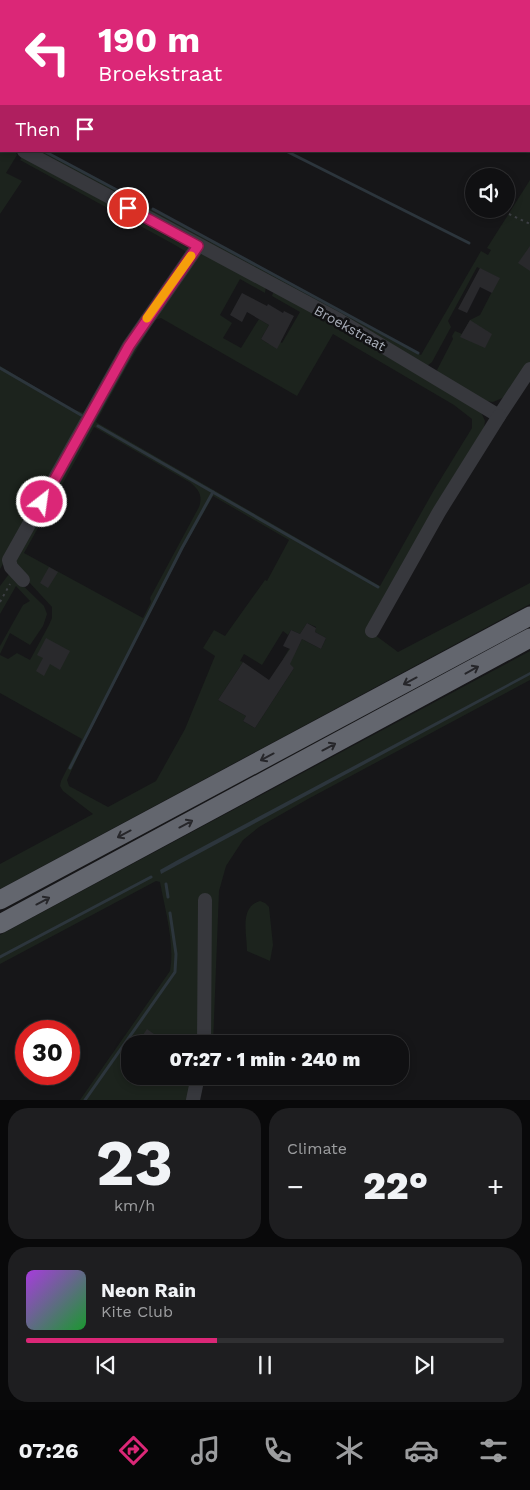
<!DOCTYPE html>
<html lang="en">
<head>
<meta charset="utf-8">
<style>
	:root { --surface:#101012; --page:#1e1e20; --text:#f1f3f6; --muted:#9c9d9f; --line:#303032; --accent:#db2777 }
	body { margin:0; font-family:"Work Sans",sans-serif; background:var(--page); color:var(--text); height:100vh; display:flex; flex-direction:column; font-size:19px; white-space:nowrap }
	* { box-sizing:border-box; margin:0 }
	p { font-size:16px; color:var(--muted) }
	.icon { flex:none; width:28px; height:28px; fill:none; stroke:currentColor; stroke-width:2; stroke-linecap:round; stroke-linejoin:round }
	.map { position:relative; height:1100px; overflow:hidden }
	.drawer { display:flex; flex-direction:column; gap:8px; padding:8px; background:#09090a; flex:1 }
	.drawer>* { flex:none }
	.hud { position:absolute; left:0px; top:0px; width:530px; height:152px; box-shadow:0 2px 8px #0003,0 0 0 1px var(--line); background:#db2777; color:#fff; overflow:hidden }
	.buttons { position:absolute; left:465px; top:168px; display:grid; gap:10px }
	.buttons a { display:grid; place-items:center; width:50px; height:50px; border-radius:50%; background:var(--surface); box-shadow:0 2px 8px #0003,0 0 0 1px var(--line); font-size:25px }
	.speed { position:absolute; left:15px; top:1020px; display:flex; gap:10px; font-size:25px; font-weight:700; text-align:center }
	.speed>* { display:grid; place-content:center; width:65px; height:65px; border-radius:50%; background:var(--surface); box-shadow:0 2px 8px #0003,0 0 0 1px var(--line); line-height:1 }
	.speed .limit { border:8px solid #d22; background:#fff; color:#111 }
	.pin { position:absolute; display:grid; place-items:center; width:42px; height:42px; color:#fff; margin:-21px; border:2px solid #fff; border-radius:50%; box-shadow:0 1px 5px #0007 }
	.me { position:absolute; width:55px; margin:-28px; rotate:30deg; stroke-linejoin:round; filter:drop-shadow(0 0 4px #0008) }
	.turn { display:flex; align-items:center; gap:18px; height:105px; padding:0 15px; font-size:22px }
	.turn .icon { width:65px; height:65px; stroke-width:2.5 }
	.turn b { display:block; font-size:35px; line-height:42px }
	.then { display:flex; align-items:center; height:48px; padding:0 15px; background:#0003; gap:10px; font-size:19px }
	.big { font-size:38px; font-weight:800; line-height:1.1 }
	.drawer .card { flex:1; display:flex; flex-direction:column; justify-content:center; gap:8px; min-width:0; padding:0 18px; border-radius:20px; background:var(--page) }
	.drawer .dial { align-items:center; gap:0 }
	.dial b { font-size:65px; line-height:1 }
	.song { display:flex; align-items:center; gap:15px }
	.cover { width:60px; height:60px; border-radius:8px; background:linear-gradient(135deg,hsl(280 70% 55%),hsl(130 70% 35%)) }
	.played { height:5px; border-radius:2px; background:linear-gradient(90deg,var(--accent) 40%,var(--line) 40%) }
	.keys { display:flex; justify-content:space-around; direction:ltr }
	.heat { display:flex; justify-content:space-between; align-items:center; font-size:28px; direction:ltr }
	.drawer .tiles { flex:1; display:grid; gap:8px; grid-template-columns:1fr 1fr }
	.card:last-child { grid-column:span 2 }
	.trip { position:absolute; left:121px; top:1035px; width:288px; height:50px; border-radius:20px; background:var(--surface); box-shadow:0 2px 8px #0003,0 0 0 1px var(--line); font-weight:800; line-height:50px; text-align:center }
	.tabs { display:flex; height:80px; justify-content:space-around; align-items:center; background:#060607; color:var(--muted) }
	.tabs .icon { width:35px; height:35px }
	.tabs .active { color:var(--accent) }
	.tabs b { font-size:22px; color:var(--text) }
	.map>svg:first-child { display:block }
	.green { fill:#1c231d; fill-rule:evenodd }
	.water { fill:#2c353c }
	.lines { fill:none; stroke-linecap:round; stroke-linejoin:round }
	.stream { stroke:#2c353c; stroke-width:3 }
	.building { fill:#29292c }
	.path { stroke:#3d3f44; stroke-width:2; stroke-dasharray:2.5 4; stroke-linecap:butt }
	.minor { stroke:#37383d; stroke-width:14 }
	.highway { stroke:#63666e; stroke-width:19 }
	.oneway { stroke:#26262a }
	.route-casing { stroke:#8e194d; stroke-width:12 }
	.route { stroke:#db2777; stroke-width:9 }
	.slow { stroke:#f59e0b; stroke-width:9 }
	.labels { text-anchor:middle; stroke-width:5; stroke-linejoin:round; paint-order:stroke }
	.street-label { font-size:14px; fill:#a8adb8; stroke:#111113 }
</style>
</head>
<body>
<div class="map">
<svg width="530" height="1100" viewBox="0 0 530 1100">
	<rect width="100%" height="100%" fill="#161618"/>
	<!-- green -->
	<g class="green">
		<path d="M0,143L1,151H15L17,155L6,173L22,181L0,214Z"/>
		<path d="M33,151H44L421,355L481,251L488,255L491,250L487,248L530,180V362L507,396L493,402L485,401L438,373L437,370L453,339L452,336L455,331L462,334L470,320L480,315L499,278L477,267L448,321L451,327L432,362L427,366Z"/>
		<path d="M22,157L188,247L189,250L0,569V366L72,409L84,413L186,256L185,251L175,245L20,160Z"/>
		<path d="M201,253L266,285L265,293L240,279L220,315L232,323L223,338L241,348L259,319L269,325L261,339L269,344L273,337L282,343L300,312L272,296L273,293L278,292L481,412L485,421L484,428L375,635L398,652L530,583V604L0,889V864L93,814L63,791L60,786L61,781L82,739L0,693V655L8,659L17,653L30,660L49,625L52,618V607L17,569L14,561L138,337ZM161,318L297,396L333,334L454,405L472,419V428L434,490L380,586L96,422L128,364L155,320ZM94,427L191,483C199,490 203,496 199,507L150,598L151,602L143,618L24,553ZM213,496L289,540L267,581L265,580L225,636L214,630L203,648L215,656L185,729L156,781L108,807L69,786L67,780L85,741L183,549ZM307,623L316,627L315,632L326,638L321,649L302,639L296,651L289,649L283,659L294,668L255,728L243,721L246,716L218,700L243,662L240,661L244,654L262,665L283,631L288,635L291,630L300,634Z"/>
		<path d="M9,574H11L44,606L47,614L43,626L30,645L10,633L0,654V646L23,605L30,601L16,586L0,614V586Z"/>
		<path d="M530,651V680L308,799L259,827L243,840L226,866L219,891L213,1044H130V1076H194L189,1100H80L170,971C175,943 165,910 160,882L156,881L0,964V935Z"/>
		<path d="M260,901L265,903L269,907L273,945L270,961L247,951C247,934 239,907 260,901Z"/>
	</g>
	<!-- water -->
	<path class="water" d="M530,672V675L161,874L160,870L176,861Z"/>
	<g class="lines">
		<!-- stream -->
		<g class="stream">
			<path d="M0,99L1,97"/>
			<path d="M0,128H1"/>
			<path d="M44,151L143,204"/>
			<path d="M286,151L469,243"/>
			<path d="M153,209L418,353"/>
			<path d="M0,368L81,415"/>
			<path d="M98,426L378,587"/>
			<path d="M70,768L182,548L213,492"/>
			<path d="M166,884L168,897"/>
			<path d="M0,957L151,877"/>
			<path d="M85,1100L175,972L176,954L170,913"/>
		</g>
	</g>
	<!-- building -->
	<g class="building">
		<path d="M530,246V271L518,263Z"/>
		<path d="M480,268L500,278L492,293L480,287L467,313L458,309Z"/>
		<path d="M242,293L267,306L268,304L283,313L284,311L294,316L277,349L261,339L269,325L247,312L242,322L230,315Z"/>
		<path d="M470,320L492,334L485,348L460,337Z"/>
		<path d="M49,567L58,572L48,588L40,583Z"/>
		<path d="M307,623L316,628L315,632L326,638L321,649L302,639L290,664L294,668L255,728L243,721L246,716L218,700L243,662L269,680L290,649L283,646L291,630L300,634Z"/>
		<path d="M46,638L70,651L60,670L50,664L44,676L36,671L43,658L37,655Z"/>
		<path d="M147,1029L158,1037L154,1044H137Z"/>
		<path d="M174,1034L195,1039V1044H172Z"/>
	</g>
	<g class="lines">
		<!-- path -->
		<g class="path">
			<path d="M509,214L530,224"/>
			<path d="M0,602L10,584"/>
		</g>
		<!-- minor -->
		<g class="minor">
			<path d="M0,138L1,139"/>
			<path d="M24,151L339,320L499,416L530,369"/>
			<path d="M23,580L11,567L9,560L129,346L198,246"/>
			<path d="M372,631L439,512L499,416"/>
			<path d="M204,1044L205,900"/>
			<path d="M193,1100L198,1076"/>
		</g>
		<!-- highway -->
		<g class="highway">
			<path d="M0,900L530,616"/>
			<path d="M0,924L530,638"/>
		</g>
	</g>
	<!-- one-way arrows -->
	<defs><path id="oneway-shaft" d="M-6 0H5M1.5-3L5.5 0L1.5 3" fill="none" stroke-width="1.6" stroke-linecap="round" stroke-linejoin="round" transform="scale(1.25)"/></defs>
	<g class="oneway">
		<use href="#oneway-shaft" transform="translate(472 670) rotate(-29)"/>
		<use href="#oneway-shaft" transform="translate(410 681) rotate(152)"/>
		<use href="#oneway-shaft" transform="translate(329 747) rotate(-28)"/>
		<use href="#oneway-shaft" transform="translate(267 757) rotate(152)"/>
		<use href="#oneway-shaft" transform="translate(186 824) rotate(-28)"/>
		<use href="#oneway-shaft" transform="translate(124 834) rotate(152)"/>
		<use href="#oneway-shaft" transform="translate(43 901) rotate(-28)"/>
	</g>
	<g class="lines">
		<defs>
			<path id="route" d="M42,502L129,346L198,246L128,208"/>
		</defs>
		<!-- route casing -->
		<use href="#route" class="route-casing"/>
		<!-- route -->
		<use href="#route" class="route"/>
		<!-- slow -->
		<path class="slow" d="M147,318L191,256"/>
	</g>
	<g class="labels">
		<!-- street labels -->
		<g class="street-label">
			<text transform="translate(350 328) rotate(29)" y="5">Broekstraat</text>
		</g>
	</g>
</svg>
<div class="buttons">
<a><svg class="icon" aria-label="sound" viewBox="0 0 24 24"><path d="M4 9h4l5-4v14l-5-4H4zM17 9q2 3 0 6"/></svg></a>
</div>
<div class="speed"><div class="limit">30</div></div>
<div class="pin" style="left:128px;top:208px;background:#d93025"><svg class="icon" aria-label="arrive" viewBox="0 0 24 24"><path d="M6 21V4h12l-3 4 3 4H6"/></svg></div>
<svg class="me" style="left:42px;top:502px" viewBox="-20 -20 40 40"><circle r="17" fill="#db2777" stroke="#fff" stroke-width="3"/><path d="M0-11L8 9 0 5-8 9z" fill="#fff"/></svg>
<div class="trip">07:27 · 1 min · 240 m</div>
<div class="hud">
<div class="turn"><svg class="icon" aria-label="left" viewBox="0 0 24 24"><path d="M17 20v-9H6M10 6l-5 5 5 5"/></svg><div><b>190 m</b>Broekstraat</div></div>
<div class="then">Then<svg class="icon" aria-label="arrive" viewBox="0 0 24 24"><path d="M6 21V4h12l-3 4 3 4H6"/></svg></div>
</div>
</div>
<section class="drawer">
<div class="tiles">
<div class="card dial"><b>23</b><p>km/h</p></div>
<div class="card"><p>Climate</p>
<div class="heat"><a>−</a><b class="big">22°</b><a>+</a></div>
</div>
<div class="card">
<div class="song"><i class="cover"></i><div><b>Neon Rain</b><p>Kite Club</p></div></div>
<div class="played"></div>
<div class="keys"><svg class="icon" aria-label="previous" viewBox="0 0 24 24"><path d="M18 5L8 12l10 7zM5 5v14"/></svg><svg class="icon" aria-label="pause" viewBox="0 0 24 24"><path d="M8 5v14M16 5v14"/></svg><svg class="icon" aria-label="next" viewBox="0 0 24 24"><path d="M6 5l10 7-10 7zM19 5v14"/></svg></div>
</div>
</div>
</section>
<nav class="tabs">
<b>07:26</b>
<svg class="icon active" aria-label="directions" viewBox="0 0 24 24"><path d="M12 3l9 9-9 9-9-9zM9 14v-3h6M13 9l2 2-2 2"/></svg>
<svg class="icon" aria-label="music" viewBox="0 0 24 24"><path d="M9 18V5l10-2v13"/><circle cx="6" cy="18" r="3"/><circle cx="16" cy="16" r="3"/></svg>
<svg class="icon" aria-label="phone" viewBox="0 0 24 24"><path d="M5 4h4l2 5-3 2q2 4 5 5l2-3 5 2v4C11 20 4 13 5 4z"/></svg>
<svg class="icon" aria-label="climate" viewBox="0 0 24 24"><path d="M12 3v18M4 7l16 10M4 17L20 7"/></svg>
<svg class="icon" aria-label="car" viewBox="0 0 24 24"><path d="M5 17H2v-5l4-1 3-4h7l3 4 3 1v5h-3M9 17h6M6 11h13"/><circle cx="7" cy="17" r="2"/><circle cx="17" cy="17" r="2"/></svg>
<svg class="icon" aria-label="filters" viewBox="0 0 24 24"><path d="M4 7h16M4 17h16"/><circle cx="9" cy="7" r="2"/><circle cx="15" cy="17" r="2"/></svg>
</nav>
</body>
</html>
